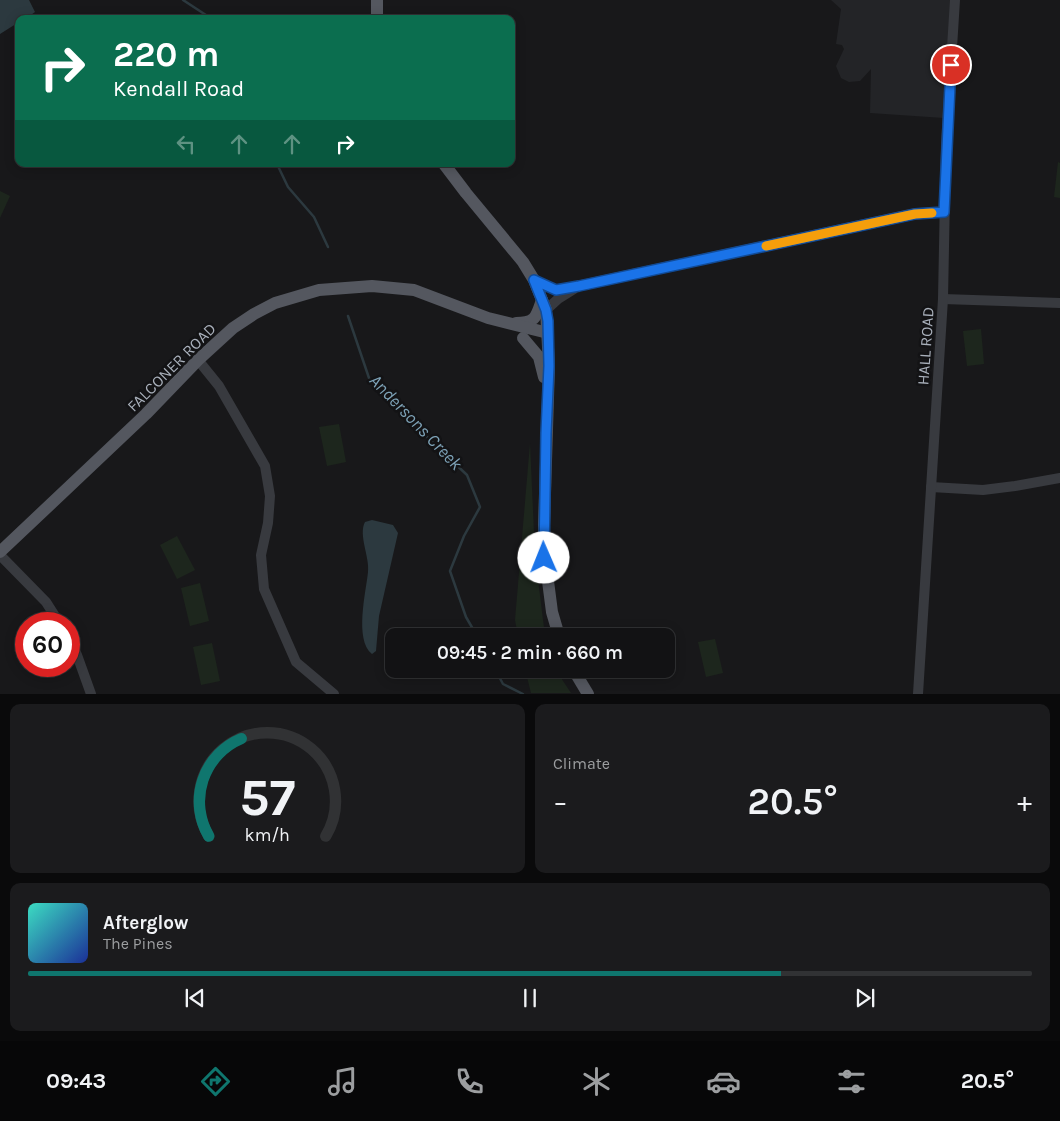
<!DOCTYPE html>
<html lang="en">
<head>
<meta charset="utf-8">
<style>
	:root { --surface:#121214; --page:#1b1b1d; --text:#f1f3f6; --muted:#9c9ea0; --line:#313234; --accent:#0f766e }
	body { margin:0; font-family:Karla,sans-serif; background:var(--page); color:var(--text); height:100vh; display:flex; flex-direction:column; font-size:19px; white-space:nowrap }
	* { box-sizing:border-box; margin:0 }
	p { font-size:16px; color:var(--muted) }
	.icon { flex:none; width:28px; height:28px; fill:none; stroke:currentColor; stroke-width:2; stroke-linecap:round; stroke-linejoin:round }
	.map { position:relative; height:694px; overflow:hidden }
	.details { display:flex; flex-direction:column; gap:10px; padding:10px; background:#0a0a0b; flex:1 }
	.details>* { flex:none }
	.guide { position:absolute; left:15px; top:15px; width:500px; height:152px; border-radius:10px; box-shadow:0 2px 12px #0003,0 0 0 1px var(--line); background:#0b6e4f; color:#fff; overflow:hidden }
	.speed { position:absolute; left:15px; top:612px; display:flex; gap:10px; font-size:25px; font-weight:700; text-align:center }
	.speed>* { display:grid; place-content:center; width:65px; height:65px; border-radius:50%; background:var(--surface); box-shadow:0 2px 12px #0003,0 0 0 1px var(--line); line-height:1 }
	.speed .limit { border:8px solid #d22; background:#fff; color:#111 }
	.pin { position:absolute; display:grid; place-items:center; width:42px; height:42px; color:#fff; margin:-21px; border:2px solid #fff; border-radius:50%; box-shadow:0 1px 5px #0007 }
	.me { position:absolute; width:55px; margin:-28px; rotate:359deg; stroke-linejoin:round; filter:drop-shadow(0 0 4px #0008) }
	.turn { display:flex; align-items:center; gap:18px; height:105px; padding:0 15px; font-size:22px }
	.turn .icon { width:65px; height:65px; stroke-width:2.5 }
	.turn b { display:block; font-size:35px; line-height:42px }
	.lanes { display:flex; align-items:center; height:48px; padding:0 15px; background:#0003; justify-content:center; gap:25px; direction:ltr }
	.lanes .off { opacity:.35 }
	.big { font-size:38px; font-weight:600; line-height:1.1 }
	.details .tile { flex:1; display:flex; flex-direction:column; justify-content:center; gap:8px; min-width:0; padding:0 18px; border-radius:10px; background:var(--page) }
	.details .dial { align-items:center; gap:0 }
	.dial svg { height:130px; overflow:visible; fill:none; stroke:var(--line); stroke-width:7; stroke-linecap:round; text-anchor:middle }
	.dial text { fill:var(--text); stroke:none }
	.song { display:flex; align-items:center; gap:15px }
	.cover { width:60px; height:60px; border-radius:8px; background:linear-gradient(135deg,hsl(170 70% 55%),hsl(230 70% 35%)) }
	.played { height:5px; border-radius:2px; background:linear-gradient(90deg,var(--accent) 75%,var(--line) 75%) }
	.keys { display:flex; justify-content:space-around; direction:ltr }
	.heat { display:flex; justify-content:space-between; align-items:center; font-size:28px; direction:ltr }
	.details .tiles { flex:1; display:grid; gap:10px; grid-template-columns:1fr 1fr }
	.tile:last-child { grid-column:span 2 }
	.trip { position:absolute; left:385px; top:628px; width:290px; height:50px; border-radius:10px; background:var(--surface); box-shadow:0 2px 12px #0003,0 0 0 1px var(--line); font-weight:600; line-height:50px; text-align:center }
	.tab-bar { display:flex; height:80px; justify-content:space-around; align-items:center; background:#070708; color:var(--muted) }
	.tab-bar .icon { width:35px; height:35px }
	.tab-bar .current { color:var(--accent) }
	.tab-bar b { font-size:22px; color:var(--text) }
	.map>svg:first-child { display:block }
	.built { fill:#232427 }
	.green { fill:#1d261d }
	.water { fill:#2c393f }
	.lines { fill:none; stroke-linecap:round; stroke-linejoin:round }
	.stream { stroke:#2c393f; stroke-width:2.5 }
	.minor { stroke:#383a3f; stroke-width:10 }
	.major { stroke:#54575f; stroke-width:12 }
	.route-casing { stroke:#114b97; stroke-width:12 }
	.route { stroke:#1a73e8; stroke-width:9 }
	.slow { stroke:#f59e0b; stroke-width:9 }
	.labels { text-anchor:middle; stroke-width:5; stroke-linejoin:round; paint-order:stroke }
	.street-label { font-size:16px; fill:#a9b0bb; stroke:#131315 }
	.water-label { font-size:18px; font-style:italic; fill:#7ea3b8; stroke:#131315 }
</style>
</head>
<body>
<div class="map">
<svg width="1060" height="694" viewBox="0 0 1060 694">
	<rect width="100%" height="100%" fill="#18181a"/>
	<!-- built -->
	<path class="built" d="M831,0H952L944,118L870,113L871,69L860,81L849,82L841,78L836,66L844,49L842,45L836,44L841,9Z"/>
	<!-- green -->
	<g class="green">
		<path d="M1058,162L1060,163V198L1054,197Z"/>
		<path d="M0,191L10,196L0,218Z"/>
		<path d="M981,329L984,364L967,366L963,331Z"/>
		<path d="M339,424L346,462L327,466L319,427Z"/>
		<path d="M530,443L535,555L545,636H518L515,620Z"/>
		<path d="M177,536L195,570L177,579L160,545Z"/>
		<path d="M200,583L209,621L190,626L181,588Z"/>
		<path d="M715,639L723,673L706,677L698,642Z"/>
		<path d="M212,643L220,681L201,685L193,647Z"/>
		<path d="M525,669H555L571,693H531Z"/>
	</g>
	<!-- water -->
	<g class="water">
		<path d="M0,0H29L35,12L25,19H19V22L0,34Z"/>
		<path d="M372,520L393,525L398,533L379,616L376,651L372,654C354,640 366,592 368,572C370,557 358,535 365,522Z"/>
	</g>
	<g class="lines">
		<!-- stream -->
		<g class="stream">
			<path d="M183,0L212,19"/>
			<path d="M277,164L288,187L314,217L328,247"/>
			<path d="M348,316L369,378L405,416L467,475L480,507L464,536L450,571L466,617L477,636"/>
			<path d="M495,669L503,684L523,694"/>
		</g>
		<!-- minor -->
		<g class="minor">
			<path d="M534,280C544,286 552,290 563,289L915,213L944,212"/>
			<path d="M943,299L1060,303"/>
			<path d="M546,310L558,299L574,289"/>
			<path d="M198,360L219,386L265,466L270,496L268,523L261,555L264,589L296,662L334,694"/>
			<path d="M931,487L983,490L1015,486L1060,478"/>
			<path d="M0,555L46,602L60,624"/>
			<path d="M69,639L77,655L91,694"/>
			<path d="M918,694L943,299L946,143L955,0"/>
		</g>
		<!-- major -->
		<g class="major">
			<path d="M377,0V19"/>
			<path d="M444,164L466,193L523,262L534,280L546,310L549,366L544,525L545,558L552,612L559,636"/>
			<path d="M516,323C536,323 536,317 542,300"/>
			<path d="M523,338L539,357L544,377"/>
			<path d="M0,552L146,414L198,360L233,328L254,314L275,303L319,290L372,286L414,290L488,318L548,333"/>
			<path d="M573,669L588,694"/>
		</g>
	</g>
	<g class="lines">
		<defs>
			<path id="route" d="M544,558L546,433L549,366L548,321L546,310L534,280L556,290L579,286L915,214L944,212L951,65"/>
		</defs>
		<!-- route casing -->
		<use href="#route" class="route-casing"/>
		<!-- route -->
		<use href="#route" class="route"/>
		<!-- slow -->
		<path class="slow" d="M766,246L915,214L932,213"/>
	</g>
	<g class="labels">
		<!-- street labels -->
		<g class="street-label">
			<text transform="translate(925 346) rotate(-86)" y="6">HALL ROAD</text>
			<text transform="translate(171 367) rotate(-45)" y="6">FALCONER ROAD</text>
		</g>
		<!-- water labels -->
		<g class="water-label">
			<text transform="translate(416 422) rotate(46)" y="6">Andersons Creek</text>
		</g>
	</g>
</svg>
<div class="speed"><div class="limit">60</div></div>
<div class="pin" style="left:951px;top:65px;background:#d93025"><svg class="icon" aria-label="arrive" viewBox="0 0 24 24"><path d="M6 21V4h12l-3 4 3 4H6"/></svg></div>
<svg class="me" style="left:544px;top:558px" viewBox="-20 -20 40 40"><circle r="19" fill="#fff"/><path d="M0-13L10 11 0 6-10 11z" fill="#1a73e8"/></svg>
<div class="trip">09:45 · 2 min · 660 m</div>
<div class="guide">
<div class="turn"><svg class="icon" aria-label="right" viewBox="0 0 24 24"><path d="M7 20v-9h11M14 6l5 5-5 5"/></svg><div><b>220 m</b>Kendall Road</div></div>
<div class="lanes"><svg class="icon off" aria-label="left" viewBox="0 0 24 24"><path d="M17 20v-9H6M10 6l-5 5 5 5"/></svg><svg class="icon off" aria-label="ahead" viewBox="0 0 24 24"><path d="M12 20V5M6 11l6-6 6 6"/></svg><svg class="icon off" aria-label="ahead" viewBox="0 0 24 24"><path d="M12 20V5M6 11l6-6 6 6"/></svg><svg class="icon" aria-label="right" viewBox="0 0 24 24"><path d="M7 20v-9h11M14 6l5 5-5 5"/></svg></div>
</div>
</div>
<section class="details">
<div class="tiles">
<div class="tile dial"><svg viewBox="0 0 100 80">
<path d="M14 69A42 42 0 1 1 86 69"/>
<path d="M14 69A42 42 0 0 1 34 9" stroke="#0f766e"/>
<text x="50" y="56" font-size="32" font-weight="700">57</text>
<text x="50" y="72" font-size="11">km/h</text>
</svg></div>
<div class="tile"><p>Climate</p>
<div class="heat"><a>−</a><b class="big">20.5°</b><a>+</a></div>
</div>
<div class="tile">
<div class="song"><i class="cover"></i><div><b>Afterglow</b><p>The Pines</p></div></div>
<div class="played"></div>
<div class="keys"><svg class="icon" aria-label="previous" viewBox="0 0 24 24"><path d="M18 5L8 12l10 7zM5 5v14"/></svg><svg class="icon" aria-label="pause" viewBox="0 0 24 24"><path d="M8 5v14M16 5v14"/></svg><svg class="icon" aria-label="next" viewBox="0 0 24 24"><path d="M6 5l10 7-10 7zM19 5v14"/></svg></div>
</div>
</div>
</section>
<nav class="tab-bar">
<b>09:43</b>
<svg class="icon current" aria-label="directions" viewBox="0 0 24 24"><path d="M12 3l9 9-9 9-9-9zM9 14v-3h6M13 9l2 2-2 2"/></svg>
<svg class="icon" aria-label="music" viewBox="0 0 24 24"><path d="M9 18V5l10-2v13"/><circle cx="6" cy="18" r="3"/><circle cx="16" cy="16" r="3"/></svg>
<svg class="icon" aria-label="phone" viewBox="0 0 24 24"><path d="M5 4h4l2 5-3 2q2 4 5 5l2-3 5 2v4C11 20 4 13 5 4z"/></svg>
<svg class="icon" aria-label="climate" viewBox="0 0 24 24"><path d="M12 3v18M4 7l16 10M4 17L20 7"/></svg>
<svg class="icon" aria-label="car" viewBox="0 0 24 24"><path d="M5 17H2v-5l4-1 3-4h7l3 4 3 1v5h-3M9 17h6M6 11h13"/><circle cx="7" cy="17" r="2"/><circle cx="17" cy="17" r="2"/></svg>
<svg class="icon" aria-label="filters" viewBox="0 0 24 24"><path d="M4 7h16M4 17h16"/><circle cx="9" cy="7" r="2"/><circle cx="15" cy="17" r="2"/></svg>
<b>20.5°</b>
</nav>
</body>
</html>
